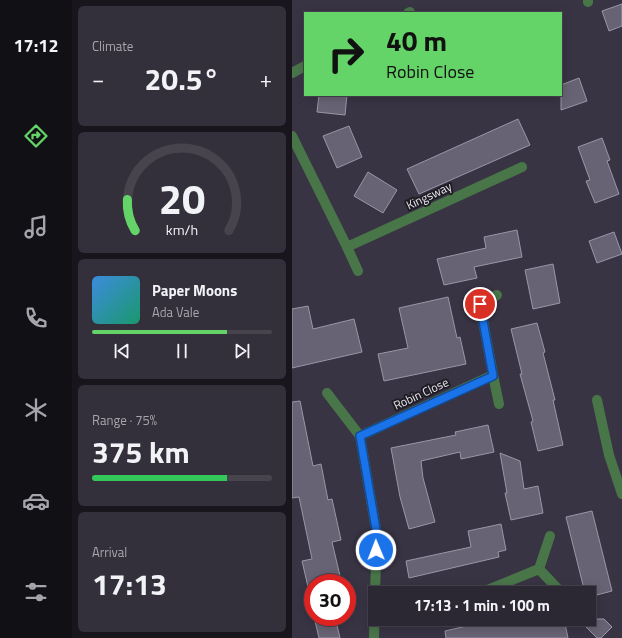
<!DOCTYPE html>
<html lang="en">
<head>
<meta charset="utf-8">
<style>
	:root { --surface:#2b2733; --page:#332f3b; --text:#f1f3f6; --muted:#a6a5ac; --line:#47444e; --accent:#64d468 }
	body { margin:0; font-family:"Titillium Web",sans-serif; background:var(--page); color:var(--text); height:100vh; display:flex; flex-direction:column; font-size:15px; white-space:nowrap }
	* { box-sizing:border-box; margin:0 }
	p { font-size:13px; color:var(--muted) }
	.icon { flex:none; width:22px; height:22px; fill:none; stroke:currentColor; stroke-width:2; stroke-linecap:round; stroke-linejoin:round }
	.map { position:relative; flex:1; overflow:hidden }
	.sheet { display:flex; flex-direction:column; gap:6px; padding:6px; background:#18151c; width:220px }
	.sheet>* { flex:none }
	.hud { position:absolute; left:12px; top:12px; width:258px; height:84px; border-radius:0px; box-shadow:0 2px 10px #0003,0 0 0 1px var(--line); background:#64d468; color:#111; overflow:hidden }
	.speed { position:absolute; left:12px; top:574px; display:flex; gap:8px; font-size:20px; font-weight:700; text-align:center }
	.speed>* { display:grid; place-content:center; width:52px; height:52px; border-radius:50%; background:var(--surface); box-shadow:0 2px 10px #0003,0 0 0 1px var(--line); line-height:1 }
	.speed .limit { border:6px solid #d22; background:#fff; color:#111 }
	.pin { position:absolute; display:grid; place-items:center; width:34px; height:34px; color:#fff; margin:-17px; border:2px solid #fff; border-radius:50%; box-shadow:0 1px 4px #0007 }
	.me { position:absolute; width:44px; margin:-22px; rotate:359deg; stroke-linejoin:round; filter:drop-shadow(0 0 3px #0008) }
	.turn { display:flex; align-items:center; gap:14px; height:84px; padding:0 16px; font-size:18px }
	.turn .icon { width:52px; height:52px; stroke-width:2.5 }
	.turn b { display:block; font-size:28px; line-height:34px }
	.big { font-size:30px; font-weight:700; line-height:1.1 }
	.sheet .card { flex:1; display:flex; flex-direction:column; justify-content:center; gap:6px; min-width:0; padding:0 14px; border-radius:6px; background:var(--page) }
	.sheet .dial { align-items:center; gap:0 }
	.dial svg { height:104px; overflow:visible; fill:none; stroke:var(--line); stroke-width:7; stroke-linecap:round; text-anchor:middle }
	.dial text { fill:var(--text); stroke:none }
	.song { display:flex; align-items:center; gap:12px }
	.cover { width:48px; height:48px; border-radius:6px; background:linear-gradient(135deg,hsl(210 70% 55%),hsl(160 70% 35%)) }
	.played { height:4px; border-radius:2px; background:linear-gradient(90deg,var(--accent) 75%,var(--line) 75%) }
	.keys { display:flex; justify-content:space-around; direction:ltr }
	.heat { display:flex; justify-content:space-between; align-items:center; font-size:22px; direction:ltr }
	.charge { height:6px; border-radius:3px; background:linear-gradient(90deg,#34c759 75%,var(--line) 0) }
	.trip { position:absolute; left:76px; top:586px; width:228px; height:40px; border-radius:0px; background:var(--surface); box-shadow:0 2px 10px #0003,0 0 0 1px var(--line); font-weight:700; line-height:40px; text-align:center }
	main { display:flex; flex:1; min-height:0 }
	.menu { display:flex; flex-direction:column; width:72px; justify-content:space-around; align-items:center; background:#111014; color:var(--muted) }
	.menu .icon { width:28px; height:28px }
	.menu .current { color:var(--accent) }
	.menu b { font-size:18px; color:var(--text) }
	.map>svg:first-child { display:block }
	.building { fill:#686374; stroke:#9a95a8 }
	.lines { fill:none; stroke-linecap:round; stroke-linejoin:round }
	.service { stroke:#497649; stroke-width:10 }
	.minor { stroke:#497649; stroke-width:10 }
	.route-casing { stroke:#114b97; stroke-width:10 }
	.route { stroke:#1a73e8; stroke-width:7 }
	.labels { text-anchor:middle; stroke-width:4; stroke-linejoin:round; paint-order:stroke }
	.street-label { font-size:12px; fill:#e8e5ef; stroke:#1f1d24 }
</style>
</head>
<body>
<main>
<nav class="menu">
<b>17:12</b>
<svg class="icon current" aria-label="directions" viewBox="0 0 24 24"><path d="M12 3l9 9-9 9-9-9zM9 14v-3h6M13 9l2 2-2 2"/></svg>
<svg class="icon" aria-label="music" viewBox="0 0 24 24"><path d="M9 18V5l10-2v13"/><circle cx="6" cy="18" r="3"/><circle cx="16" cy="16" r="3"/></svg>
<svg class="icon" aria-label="phone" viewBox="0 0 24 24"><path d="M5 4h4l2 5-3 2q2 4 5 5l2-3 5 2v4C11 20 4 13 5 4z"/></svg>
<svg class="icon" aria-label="climate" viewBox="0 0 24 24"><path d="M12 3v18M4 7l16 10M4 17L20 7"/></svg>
<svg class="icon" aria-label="car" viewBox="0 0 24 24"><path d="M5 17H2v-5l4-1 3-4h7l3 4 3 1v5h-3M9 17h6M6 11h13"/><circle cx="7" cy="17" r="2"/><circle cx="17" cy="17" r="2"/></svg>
<svg class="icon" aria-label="filters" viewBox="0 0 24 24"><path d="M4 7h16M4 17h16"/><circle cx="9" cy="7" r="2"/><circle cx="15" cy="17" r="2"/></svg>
</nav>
<section class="sheet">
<div class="card"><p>Climate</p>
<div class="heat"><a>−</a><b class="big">20.5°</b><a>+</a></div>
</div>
<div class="card dial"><svg viewBox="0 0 100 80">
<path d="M14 69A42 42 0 1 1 86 69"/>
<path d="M14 69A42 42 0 0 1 8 45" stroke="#64d468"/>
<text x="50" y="56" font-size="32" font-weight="700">20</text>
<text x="50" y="72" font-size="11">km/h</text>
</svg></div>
<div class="card">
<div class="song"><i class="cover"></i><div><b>Paper Moons</b><p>Ada Vale</p></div></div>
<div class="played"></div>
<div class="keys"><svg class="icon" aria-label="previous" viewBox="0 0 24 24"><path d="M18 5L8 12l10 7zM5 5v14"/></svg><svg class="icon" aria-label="pause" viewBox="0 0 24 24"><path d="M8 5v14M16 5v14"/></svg><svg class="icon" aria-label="next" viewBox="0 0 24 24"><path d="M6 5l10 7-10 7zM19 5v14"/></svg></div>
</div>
<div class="card"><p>Range · 75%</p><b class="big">375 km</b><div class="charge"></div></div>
<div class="card"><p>Arrival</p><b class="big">17:13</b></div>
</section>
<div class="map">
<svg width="330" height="638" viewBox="0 0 330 638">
	<rect width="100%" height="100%" fill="#393444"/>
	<!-- building -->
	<g class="building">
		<path d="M330,4V26L317,31L310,11Z"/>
		<path d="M287,78L295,101L269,110V85Z"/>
		<path d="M27,95H55L53,115L25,112Z"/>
		<path d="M226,119L238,145L127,194L115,169Z"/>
		<path d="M57,126L70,157L45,168L31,136Z"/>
		<path d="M310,138L318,160L315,161L327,194L303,203L294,181L298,180L286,147Z"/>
		<path d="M76,172L105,190L91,213L62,196Z"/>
		<path d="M225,230L230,257L182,267L185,278L152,285L145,259L194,248L192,237Z"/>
		<path d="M322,232L330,254L305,263L297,241Z"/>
		<path d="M261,264L268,303L241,309L233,270Z"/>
		<path d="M156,297L165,338L168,337L174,364L92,381L86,354L116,348L107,308Z"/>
		<path d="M16,306L21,329L62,319L70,352L0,368V309Z"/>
		<path d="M245,323L253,352L251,353L263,400H261L271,445L246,451L239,422L241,421L228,374H230L219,329Z"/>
		<path d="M8,401L21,466L29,464L36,500L40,499L49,540L40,542L49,580L35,583H21V586L16,587L10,561L20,559L7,497L0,498V402Z"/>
		<path d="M196,425L202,452L169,459L168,452L129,461L131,478L143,522L117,529L108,497L99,448L164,435L163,432Z"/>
		<path d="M208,453L228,461L232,489L246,486L251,513L219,520L213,493H215Z"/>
		<path d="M300,511L320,591L297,597V593H293L274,517Z"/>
		<path d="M209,524L214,550L206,552L207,557L117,578L114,561L179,547L176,531Z"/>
		<path d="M22,617H43L48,638H27Z"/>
		<path d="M205,619H272L276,638H154L153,631Z"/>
		<path d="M286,619H312L320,627L309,638H305Z"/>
	</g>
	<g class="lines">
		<!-- service -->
		<g class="service">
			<path d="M296,0V2"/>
			<path d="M55,247L66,271"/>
			<path d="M188,304L205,295"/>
			<path d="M201,375L207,404"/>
			<path d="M35,393L68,436"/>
			<path d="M305,400L317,455L330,494"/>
			<path d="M258,536L247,569L265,588"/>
		</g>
		<!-- minor -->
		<g class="minor">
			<path d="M116,13L118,12"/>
			<path d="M0,73L13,66"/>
			<path d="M0,136L55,247L230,167"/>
			<path d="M83,593L85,535L68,436L201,375L188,304"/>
			<path d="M188,593L247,569"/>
			<path d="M82,638L83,596"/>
		</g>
	</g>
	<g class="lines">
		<defs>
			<path id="route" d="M84,550L85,535L68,436L201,376L188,304"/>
		</defs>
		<!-- route casing -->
		<use href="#route" class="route-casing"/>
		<!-- route -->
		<use href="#route" class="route"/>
	</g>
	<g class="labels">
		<!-- street labels -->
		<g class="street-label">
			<text transform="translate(137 196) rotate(-25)" y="4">Kingsway</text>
			<text transform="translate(129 394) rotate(-25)" y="4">Robin Close</text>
		</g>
	</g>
</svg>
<div class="speed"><div class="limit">30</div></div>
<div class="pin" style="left:188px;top:304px;background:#d93025"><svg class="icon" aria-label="arrive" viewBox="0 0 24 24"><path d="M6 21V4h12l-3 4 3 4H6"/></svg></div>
<svg class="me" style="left:84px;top:550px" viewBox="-20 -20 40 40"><circle r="17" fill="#1a73e8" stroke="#fff" stroke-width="3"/><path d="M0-11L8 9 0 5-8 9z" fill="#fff"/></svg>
<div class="trip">17:13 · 1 min · 100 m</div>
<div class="hud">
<div class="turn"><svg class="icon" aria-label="right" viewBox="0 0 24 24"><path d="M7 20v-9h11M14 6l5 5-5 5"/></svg><div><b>40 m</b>Robin Close</div></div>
</div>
</div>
</main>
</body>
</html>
